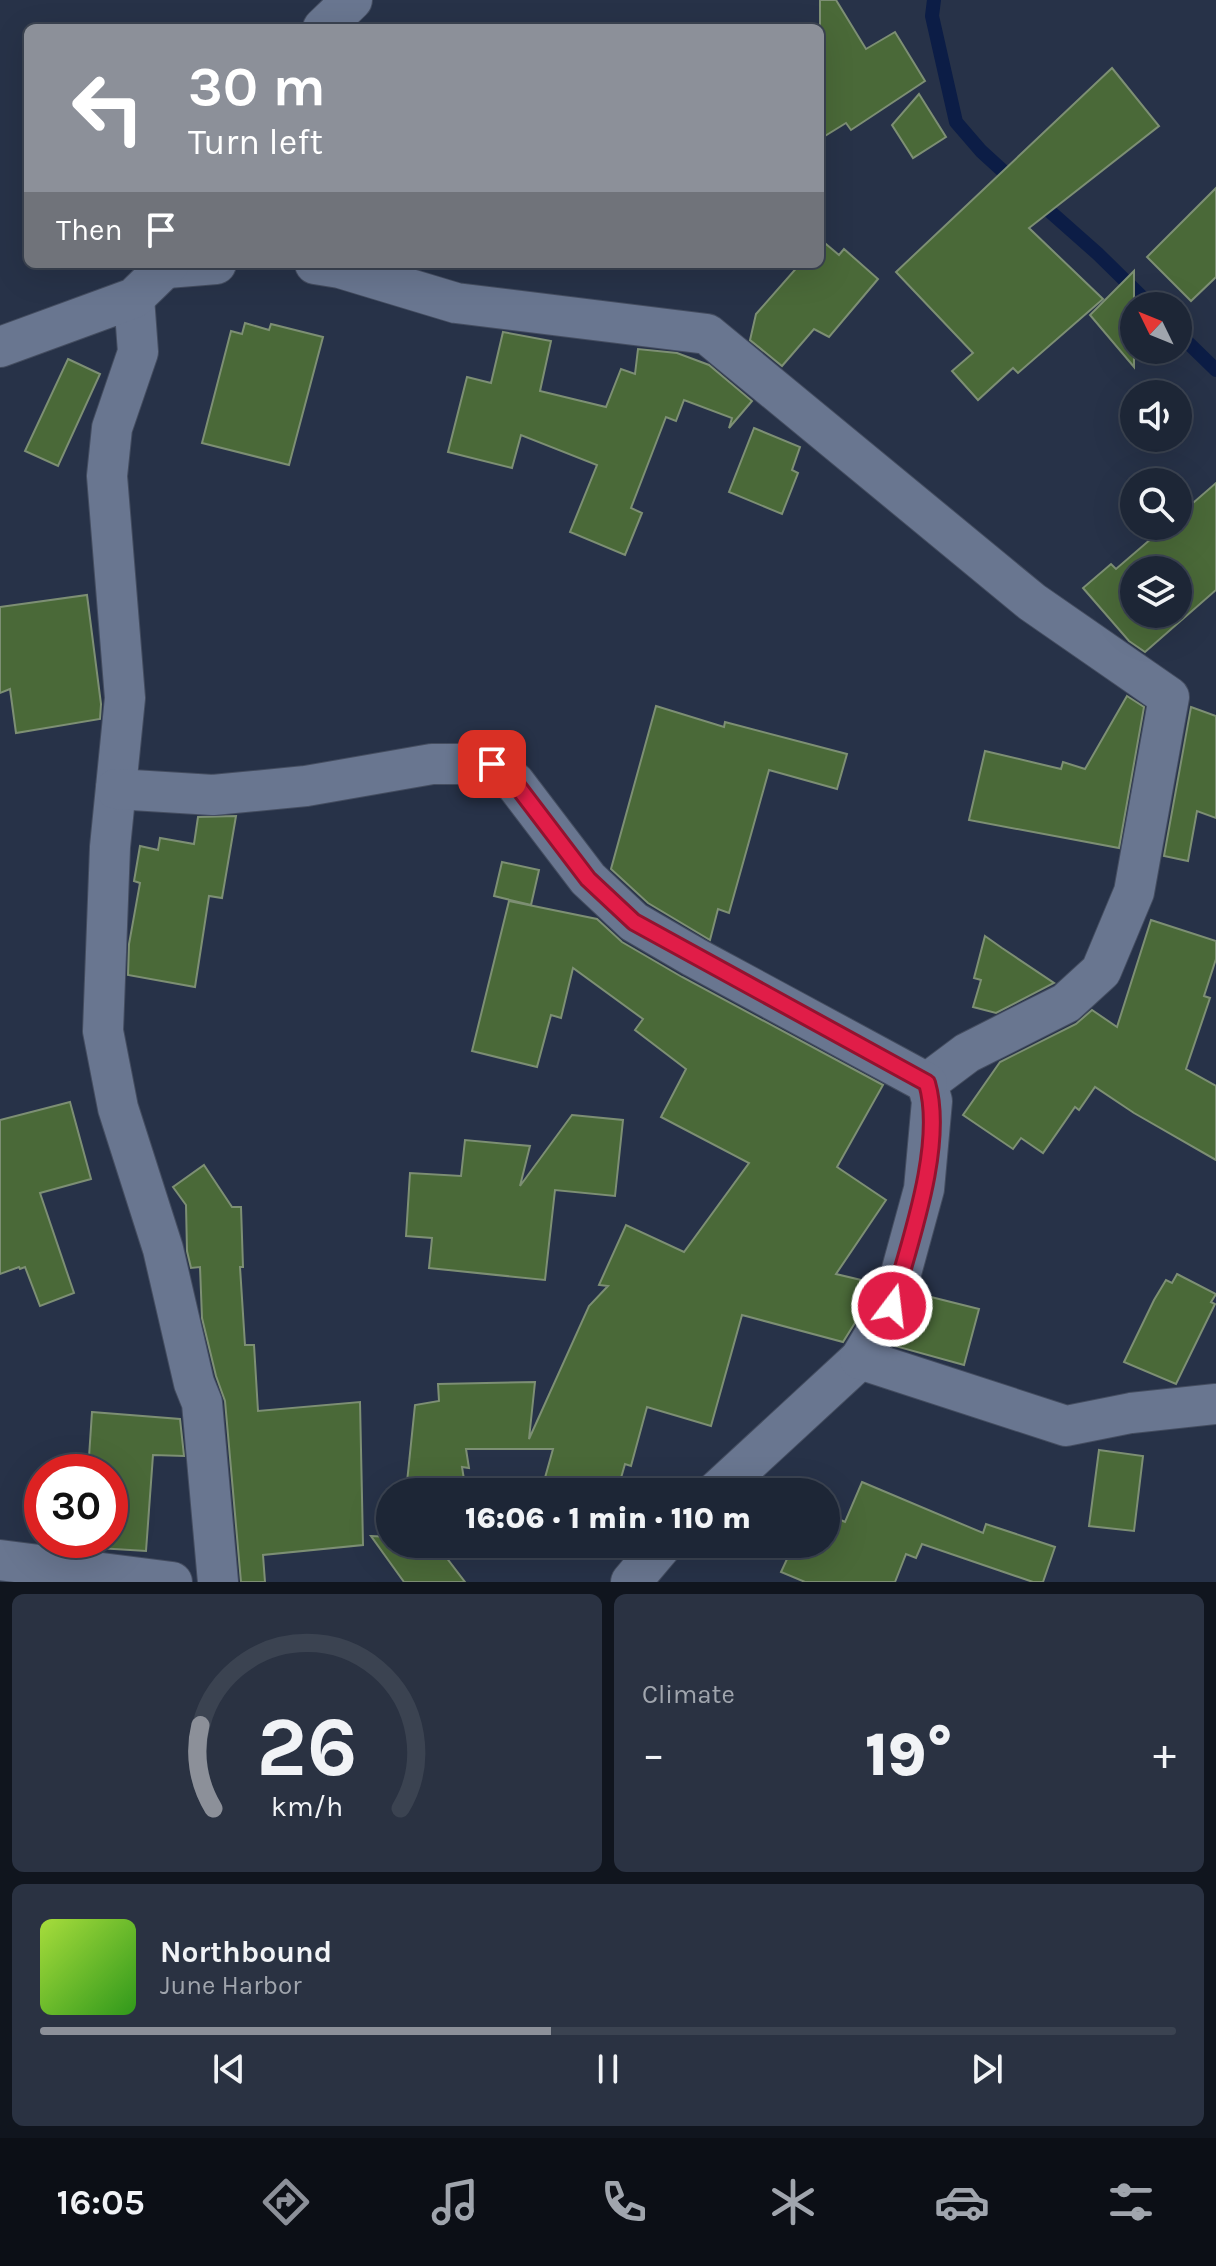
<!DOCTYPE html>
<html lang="en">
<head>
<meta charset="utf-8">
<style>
	:root { --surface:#1d2636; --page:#2a3242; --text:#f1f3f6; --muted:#a0a5ad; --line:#3b4351; --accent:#8c9099 }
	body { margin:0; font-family:Karla,sans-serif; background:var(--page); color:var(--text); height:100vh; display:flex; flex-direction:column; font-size:30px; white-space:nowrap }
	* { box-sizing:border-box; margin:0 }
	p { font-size:26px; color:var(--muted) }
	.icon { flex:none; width:44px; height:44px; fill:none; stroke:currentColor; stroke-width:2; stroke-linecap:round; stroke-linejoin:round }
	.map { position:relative; height:1582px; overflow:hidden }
	.sheet { display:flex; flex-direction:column; gap:12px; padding:12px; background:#10151e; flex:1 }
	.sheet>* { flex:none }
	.hud { position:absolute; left:24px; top:24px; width:800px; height:244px; border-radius:12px; box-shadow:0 8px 32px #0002,0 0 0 2px var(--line); background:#8c9099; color:#fff; overflow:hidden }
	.needle { width:52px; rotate:313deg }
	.fabs { position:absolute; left:1120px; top:292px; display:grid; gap:16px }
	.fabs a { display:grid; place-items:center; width:72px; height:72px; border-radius:50%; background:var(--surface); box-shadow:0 8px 32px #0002,0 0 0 2px var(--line); font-size:40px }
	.speed { position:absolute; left:24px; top:1454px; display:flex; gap:16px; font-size:40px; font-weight:700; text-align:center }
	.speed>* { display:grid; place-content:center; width:104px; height:104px; border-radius:50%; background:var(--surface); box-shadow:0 8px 32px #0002,0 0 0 2px var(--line); line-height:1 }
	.speed .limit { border:12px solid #d22; background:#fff; color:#111 }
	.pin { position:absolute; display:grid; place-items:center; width:68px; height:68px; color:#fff; margin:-34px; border-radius:16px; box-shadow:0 4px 12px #0006 }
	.me { position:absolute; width:88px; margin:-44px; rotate:15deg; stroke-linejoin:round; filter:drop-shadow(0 0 6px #0008) }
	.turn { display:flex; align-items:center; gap:28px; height:168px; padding:0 32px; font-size:36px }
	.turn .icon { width:104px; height:104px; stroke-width:2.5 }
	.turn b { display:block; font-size:56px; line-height:68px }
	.then { display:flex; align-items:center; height:76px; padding:0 32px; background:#0003; gap:16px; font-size:30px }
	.big { font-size:60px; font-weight:800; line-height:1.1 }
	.sheet .tile { flex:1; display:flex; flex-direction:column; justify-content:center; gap:12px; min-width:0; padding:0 28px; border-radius:12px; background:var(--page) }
	.sheet .dial { align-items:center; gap:0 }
	.dial svg { height:208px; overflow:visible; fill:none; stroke:var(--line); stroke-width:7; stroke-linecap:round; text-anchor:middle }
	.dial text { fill:var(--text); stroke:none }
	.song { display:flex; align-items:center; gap:24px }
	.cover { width:96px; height:96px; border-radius:12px; background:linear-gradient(135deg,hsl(80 70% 55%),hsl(110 70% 35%)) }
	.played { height:8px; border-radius:4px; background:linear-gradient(90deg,var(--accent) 45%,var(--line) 45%) }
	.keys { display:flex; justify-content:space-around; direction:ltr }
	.heat { display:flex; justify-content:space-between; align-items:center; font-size:44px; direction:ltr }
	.sheet .tiles { flex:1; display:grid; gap:12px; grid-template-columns:1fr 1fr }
	.tile:last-child { grid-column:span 2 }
	.trip { position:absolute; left:376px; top:1478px; width:464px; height:80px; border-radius:40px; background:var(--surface); box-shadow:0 8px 32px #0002,0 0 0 2px var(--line); font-weight:800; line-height:80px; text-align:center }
	.menu { display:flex; height:128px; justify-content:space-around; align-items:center; background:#0c0f16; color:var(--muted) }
	.menu .icon { width:56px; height:56px }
	.menu .current { color:var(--accent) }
	.menu b { font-size:36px; color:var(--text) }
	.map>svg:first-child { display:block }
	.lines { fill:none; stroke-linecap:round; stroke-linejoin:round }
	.stream { stroke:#0c1d46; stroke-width:14 }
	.building { fill:#4a6938; stroke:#7d8f74; stroke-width:2; fill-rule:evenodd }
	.minor-casing { stroke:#444d60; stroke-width:42 }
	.minor { stroke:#697690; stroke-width:40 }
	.route-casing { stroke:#92132f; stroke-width:20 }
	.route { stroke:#e11d48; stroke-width:14 }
</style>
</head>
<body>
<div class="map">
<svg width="1216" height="1582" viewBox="0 0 1216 1582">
	<rect width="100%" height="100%" fill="#273248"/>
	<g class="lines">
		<!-- stream -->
		<g class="stream">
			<path d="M934,0L932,16L956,122L981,151L1015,182"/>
			<path d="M1037,200L1098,254L1151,306"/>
			<path d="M1178,333L1216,370"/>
		</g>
	</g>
	<!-- building -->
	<g class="building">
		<path d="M820,0H836L866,49L895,32L925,81L851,130L846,123L820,139Z"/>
		<path d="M1112,68L1159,126L1029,228L1103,299L1018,373L1013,368L978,400L952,371L973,353L896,272Z"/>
		<path d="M919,94L946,137L913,158L892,125Z"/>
		<path d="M1216,188V277L1191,301L1147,257Z"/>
		<path d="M820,239L839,255L844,249L878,279L829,337L814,329L782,366L750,340L756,314L800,264H820Z"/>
		<path d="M1134,271V367L1090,315Z"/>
		<path d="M245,323L269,330L271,324L323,337L289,465L202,443L231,331L242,334Z"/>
		<path d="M503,332L551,341L540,391L606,407L621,369L635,374L638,349L677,353L709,365L752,401L729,428L732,418L684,400L676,421L666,417L631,508L642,513L625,555L570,532L597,465L521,435L512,468L448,452L467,377L491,383Z"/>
		<path d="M68,359L100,374L58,466L25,451Z"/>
		<path d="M754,428L800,447L792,470L798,473L782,514L729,492Z"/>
		<path d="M1216,483V590L1145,652L1129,641L1083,588L1111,564L1116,569L1166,526H1178V516ZM1134,570H1178V614H1134Z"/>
		<path d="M87,595L101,704L100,719L16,733L10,689L0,693V607Z"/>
		<path d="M1127,696L1144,707L1119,848L969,820L985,751L1061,769L1063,762L1085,769Z"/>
		<path d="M656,706L724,727L725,722L847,754L837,789L769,770L729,913L718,909L710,940L648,903L611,869Z"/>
		<path d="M1191,707L1216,716V818L1197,811L1188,861L1164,856Z"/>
		<path d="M236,816L222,898L209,896L195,987L128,975L129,944L140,883L134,881L140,846L158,850L160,838L194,844L198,817Z"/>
		<path d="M502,862L539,870L531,905L494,896Z"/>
		<path d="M509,901L597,919L622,942L682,977L883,1085L837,1167L886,1200L836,1274L874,1283L871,1297L843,1342L742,1315L711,1426L647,1407L631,1466L625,1464L617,1492H541L553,1449H466L469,1468L462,1467L466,1492H406L415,1405L439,1401L438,1384L535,1382L529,1439L589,1306L608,1286L599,1285L626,1225L684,1252L749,1163L661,1117L686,1069L635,1030L643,1019L573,968L561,1018L551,1015L537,1067L472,1051Z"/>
		<path d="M1151,920L1216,941V959L1204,996L1210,998L1186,1069L1216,1086V1160L1134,1113L1095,1087L1079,1110L1075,1107L1043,1153L1021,1138L1013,1149L963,1115L1000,1062L1076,1024L1092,1010L1117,1027Z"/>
		<path d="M985,936L1002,948L1054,983L996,1013L973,1007L981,980L974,978Z"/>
		<path d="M70,1102L91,1179L40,1193L74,1293L40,1306L25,1267L20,1269L19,1267L0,1274V1120Z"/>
		<path d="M572,1115L623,1120L615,1196L555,1190L545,1280L429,1268L432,1238L406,1236L410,1173L461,1176L465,1140L530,1146L520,1186Z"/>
		<path d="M204,1165L232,1207H241L243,1267H240L245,1345H254L258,1411L360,1402L363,1545L263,1555L265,1582H241L225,1401L216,1376L202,1318L200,1267L191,1268L187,1251L186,1205L173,1187Z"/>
		<path d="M1177,1274L1216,1294L1211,1302L1215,1304L1176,1384L1124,1362L1154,1300L1166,1280L1172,1283Z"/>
		<path d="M919,1294L979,1309L964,1365L895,1346L912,1318Z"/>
		<path d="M92,1412L180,1419L184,1456L153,1455L146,1551L82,1547L83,1540H110V1472H88Z"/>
		<path d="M1099,1450L1143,1456L1134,1531L1089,1526Z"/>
		<path d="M862,1482L983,1533L986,1524L1055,1547L1043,1582H1033L922,1544L916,1558L906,1554L895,1582H805L781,1572L794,1544H826V1513L845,1522Z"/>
		<path d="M371,1536L390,1537V1544H436L465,1582H404Z"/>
	</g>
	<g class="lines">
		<defs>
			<g id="minor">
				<path d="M323,28L352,0"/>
				<path d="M315,264L340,268L456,303L707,334L1032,602L1169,697L1134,892L1101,971L1066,1003L967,1053L927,1083L932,1101L924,1189L892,1306L860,1359L716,1492"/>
				<path d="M167,268L216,264"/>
				<path d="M134,298L138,352L112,428L107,476L125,698L110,847L103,1031L118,1108L163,1249L194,1383L202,1403L218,1582"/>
				<path d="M0,347L134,298L169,264"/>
				<path d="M116,789L213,795L306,786L432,764H492L515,783L588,879L634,922L694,957L927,1083"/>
				<path d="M860,1359L1066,1426L1131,1413L1216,1404"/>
				<path d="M0,1560L172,1582"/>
				<path d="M631,1582L663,1544"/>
			</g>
		</defs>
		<!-- minor casing -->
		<use href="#minor" class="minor-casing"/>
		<!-- minor -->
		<use href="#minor" class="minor"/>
	</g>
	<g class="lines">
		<defs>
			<path id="route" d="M492,764L515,783L588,879L634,922L927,1083C945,1145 909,1244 892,1306"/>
		</defs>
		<!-- route casing -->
		<use href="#route" class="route-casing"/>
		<!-- route -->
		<use href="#route" class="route"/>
	</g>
</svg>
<div class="fabs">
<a><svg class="needle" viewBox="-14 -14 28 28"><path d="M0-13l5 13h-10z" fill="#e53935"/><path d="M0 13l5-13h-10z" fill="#a0a5ad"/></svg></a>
<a><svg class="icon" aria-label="sound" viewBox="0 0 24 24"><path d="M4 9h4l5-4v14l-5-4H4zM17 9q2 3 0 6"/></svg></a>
<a><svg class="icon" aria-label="search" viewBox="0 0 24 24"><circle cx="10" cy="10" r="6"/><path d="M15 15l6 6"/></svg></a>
<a><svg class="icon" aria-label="layers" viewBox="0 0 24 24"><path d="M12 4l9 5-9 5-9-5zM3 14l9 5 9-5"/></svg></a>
</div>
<div class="speed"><div class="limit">30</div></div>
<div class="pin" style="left:492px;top:764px;background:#d93025"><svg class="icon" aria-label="arrive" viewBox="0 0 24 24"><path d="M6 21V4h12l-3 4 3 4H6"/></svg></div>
<svg class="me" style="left:892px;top:1306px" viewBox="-20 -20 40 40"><circle r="17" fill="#e11d48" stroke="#fff" stroke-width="3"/><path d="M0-11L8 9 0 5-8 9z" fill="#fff"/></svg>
<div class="trip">16:06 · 1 min · 110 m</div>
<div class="hud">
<div class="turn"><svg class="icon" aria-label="left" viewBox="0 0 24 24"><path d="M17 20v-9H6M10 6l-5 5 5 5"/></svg><div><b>30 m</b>Turn left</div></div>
<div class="then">Then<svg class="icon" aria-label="arrive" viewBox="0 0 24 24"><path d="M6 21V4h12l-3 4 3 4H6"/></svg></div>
</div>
</div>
<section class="sheet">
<div class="tiles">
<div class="tile dial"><svg viewBox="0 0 100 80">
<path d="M14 69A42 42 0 1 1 86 69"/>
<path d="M14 69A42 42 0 0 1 9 37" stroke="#8c9099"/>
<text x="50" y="56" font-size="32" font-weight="700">26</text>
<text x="50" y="72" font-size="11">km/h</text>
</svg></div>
<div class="tile"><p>Climate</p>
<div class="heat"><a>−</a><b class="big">19°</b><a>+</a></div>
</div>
<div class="tile">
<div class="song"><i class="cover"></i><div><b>Northbound</b><p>June Harbor</p></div></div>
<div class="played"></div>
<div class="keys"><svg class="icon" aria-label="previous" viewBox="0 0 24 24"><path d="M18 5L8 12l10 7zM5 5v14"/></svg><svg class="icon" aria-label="pause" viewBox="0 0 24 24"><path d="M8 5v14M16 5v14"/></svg><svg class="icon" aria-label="next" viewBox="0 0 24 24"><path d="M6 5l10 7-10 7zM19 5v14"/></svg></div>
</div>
</div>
</section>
<nav class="menu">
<b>16:05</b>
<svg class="icon current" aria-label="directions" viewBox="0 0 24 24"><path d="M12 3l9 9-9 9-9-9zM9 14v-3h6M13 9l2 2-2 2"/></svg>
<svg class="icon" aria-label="music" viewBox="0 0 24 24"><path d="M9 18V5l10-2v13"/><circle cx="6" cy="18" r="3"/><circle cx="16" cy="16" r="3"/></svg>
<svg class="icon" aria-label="phone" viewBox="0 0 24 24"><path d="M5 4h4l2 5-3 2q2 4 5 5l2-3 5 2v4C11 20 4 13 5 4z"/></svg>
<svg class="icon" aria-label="climate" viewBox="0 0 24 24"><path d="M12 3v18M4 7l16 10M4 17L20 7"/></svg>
<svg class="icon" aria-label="car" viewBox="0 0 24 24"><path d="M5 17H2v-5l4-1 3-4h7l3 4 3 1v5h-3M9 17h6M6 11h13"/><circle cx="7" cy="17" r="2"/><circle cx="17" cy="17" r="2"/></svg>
<svg class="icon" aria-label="filters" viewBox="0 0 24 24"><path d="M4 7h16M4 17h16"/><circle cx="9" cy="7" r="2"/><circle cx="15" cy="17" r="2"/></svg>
</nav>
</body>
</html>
